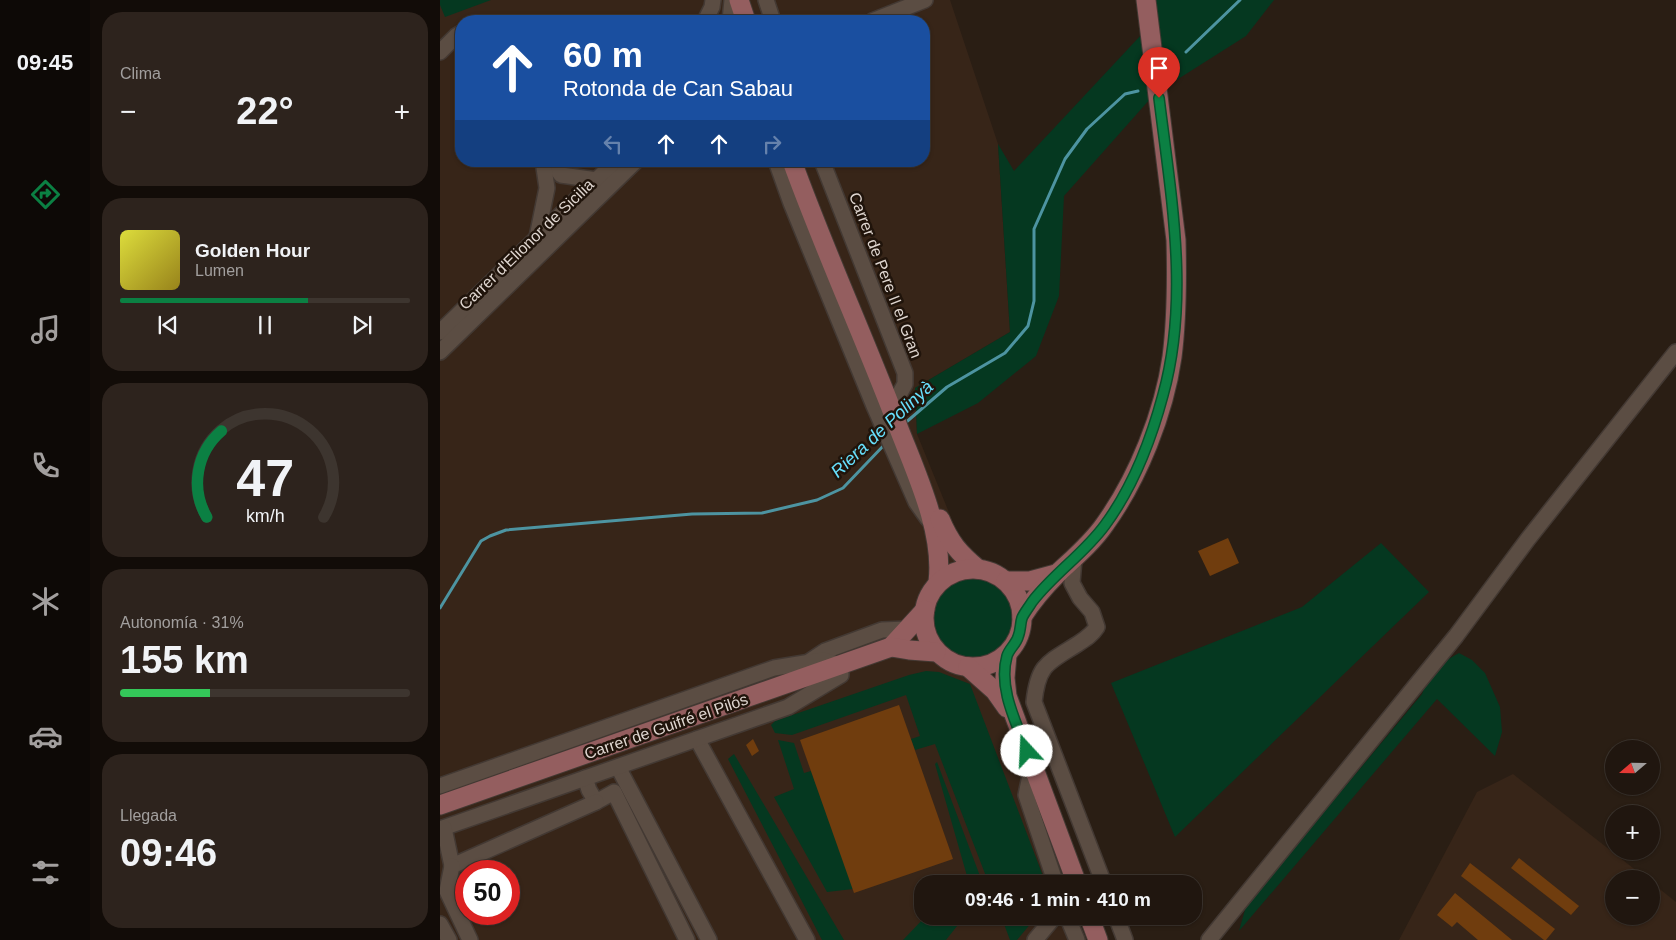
<!DOCTYPE html>
<html lang="es">
<head>
<meta charset="utf-8">
<style>
	:root { --surface:#20160f; --page:#2d231d; --text:#f1f3f6; --muted:#a29f9e; --line:#3d352f; --accent:#0b8043 }
	body { margin:0; font-family:Arial,sans-serif; background:var(--page); color:var(--text); height:100vh; display:flex; flex-direction:column; font-size:19px; white-space:nowrap }
	* { box-sizing:border-box; margin:0 }
	p { font-size:16px; color:var(--muted) }
	.icon { flex:none; width:28px; height:28px; fill:none; stroke:currentColor; stroke-width:2; stroke-linecap:round; stroke-linejoin:round }
	.map { position:relative; flex:1; overflow:hidden }
	.drawer { display:flex; flex-direction:column; gap:12px; padding:12px; background:#120c08; width:350px }
	.drawer>* { flex:none }
	.guide { position:absolute; left:15px; top:15px; width:475px; height:152px; border-radius:20px; box-shadow:0 1px 4px #0004,0 0 0 1px var(--line); background:#1a4fa0; color:#fff; overflow:hidden }
	.needle { width:32px; rotate:250deg }
	.buttons { position:absolute; left:1165px; top:740px; display:grid; gap:10px }
	.buttons a { display:grid; place-items:center; width:55px; height:55px; border-radius:50%; background:var(--surface); box-shadow:0 1px 4px #0004,0 0 0 1px var(--line); font-size:25px }
	.speed { position:absolute; left:15px; top:860px; display:flex; gap:10px; font-size:25px; font-weight:700; text-align:center }
	.speed>* { display:grid; place-content:center; width:65px; height:65px; border-radius:50%; background:var(--surface); box-shadow:0 1px 4px #0004,0 0 0 1px var(--line); line-height:1 }
	.speed .limit { border:8px solid #d22; background:#fff; color:#111 }
	.pin { position:absolute; display:grid; place-items:center; width:42px; height:42px; color:#fff; margin:-51px -21px; border-radius:50% 50% 50% 0; rotate:-45deg; box-shadow:0 0 5px #0007 }
	.pin .icon { rotate:45deg }
	.me { position:absolute; width:55px; margin:-28px; rotate:340deg; stroke-linejoin:round; filter:drop-shadow(0 0 4px #0008) }
	.turn { display:flex; align-items:center; gap:18px; height:105px; padding:0 25px; font-size:22px }
	.turn .icon { width:65px; height:65px; stroke-width:2.5 }
	.turn b { display:block; font-size:35px; line-height:42px }
	.lanes { display:flex; align-items:center; height:48px; padding:0 25px; background:#0003; justify-content:center; gap:25px; direction:ltr }
	.lanes .off { opacity:.35 }
	.big { font-size:38px; font-weight:600; line-height:1.1 }
	.drawer .tile { flex:1; display:flex; flex-direction:column; justify-content:center; gap:8px; min-width:0; padding:0 18px; border-radius:20px; background:var(--page) }
	.drawer .dial { align-items:center; gap:0 }
	.dial svg { height:130px; overflow:visible; fill:none; stroke:var(--line); stroke-width:7; stroke-linecap:round; text-anchor:middle }
	.dial text { fill:var(--text); stroke:none }
	.song { display:flex; align-items:center; gap:15px }
	.cover { width:60px; height:60px; border-radius:8px; background:linear-gradient(135deg,hsl(60 70% 55%),hsl(50 70% 35%)) }
	.played { height:5px; border-radius:2px; background:linear-gradient(90deg,var(--accent) 65%,var(--line) 65%) }
	.keys { display:flex; justify-content:space-around; direction:ltr }
	.heat { display:flex; justify-content:space-between; align-items:center; font-size:28px; direction:ltr }
	.charge { height:8px; border-radius:4px; background:linear-gradient(90deg,#34c759 31%,var(--line) 0) }
	.trip { position:absolute; left:474px; top:875px; width:288px; height:50px; border-radius:20px; background:var(--surface); box-shadow:0 1px 4px #0004,0 0 0 1px var(--line); font-weight:600; line-height:50px; text-align:center }
	main { display:flex; flex:1; min-height:0 }
	.tabs { display:flex; flex-direction:column; width:90px; justify-content:space-around; align-items:center; background:#0d0906; color:var(--muted) }
	.tabs .icon { width:35px; height:35px }
	.tabs .selected { color:var(--accent) }
	.tabs b { font-size:22px; color:var(--text) }
	.map>svg:first-child { display:block }
	.built { fill:#372518; fill-rule:evenodd }
	.green { fill:#053820 }
	.lines { fill:none; stroke-linecap:round; stroke-linejoin:round }
	.stream { stroke:#4d94a1; stroke-width:3 }
	.building { fill:#703d0e }
	.minor-casing { stroke:#433933; stroke-width:18 }
	.major-casing { stroke:#433933; stroke-width:21 }
	.minor { stroke:#5b4d43; stroke-width:15 }
	.major { stroke:#945e5f; stroke-width:19 }
	.route-casing { stroke:#07532c; stroke-width:12 }
	.route { stroke:#0b8043; stroke-width:9 }
	.labels { text-anchor:middle; stroke-width:5; stroke-linejoin:round; paint-order:stroke }
	.street-label { font-size:16px; fill:#dfd6d0; stroke:#20140b }
	.water-label { font-size:18px; font-style:italic; fill:#67e0fd; stroke:#20140b }
</style>
</head>
<body>
<main>
<nav class="tabs">
<b>09:45</b>
<svg class="icon selected" aria-label="directions" viewBox="0 0 24 24"><path d="M12 3l9 9-9 9-9-9zM9 14v-3h6M13 9l2 2-2 2"/></svg>
<svg class="icon" aria-label="music" viewBox="0 0 24 24"><path d="M9 18V5l10-2v13"/><circle cx="6" cy="18" r="3"/><circle cx="16" cy="16" r="3"/></svg>
<svg class="icon" aria-label="phone" viewBox="0 0 24 24"><path d="M5 4h4l2 5-3 2q2 4 5 5l2-3 5 2v4C11 20 4 13 5 4z"/></svg>
<svg class="icon" aria-label="climate" viewBox="0 0 24 24"><path d="M12 3v18M4 7l16 10M4 17L20 7"/></svg>
<svg class="icon" aria-label="car" viewBox="0 0 24 24"><path d="M5 17H2v-5l4-1 3-4h7l3 4 3 1v5h-3M9 17h6M6 11h13"/><circle cx="7" cy="17" r="2"/><circle cx="17" cy="17" r="2"/></svg>
<svg class="icon" aria-label="filters" viewBox="0 0 24 24"><path d="M4 7h16M4 17h16"/><circle cx="9" cy="7" r="2"/><circle cx="15" cy="17" r="2"/></svg>
</nav>
<section class="drawer">
<div class="tile"><p>Clima</p>
<div class="heat"><a>−</a><b class="big">22°</b><a>+</a></div>
</div>
<div class="tile">
<div class="song"><i class="cover"></i><div><b>Golden Hour</b><p>Lumen</p></div></div>
<div class="played"></div>
<div class="keys"><svg class="icon" aria-label="previous" viewBox="0 0 24 24"><path d="M18 5L8 12l10 7zM5 5v14"/></svg><svg class="icon" aria-label="pause" viewBox="0 0 24 24"><path d="M8 5v14M16 5v14"/></svg><svg class="icon" aria-label="next" viewBox="0 0 24 24"><path d="M6 5l10 7-10 7zM19 5v14"/></svg></div>
</div>
<div class="tile dial"><svg viewBox="0 0 100 80">
<path d="M14 69A42 42 0 1 1 86 69"/>
<path d="M14 69A42 42 0 0 1 23 16" stroke="#0b8043"/>
<text x="50" y="56" font-size="32" font-weight="700">47</text>
<text x="50" y="72" font-size="11">km/h</text>
</svg></div>
<div class="tile"><p>Autonomía · 31%</p><b class="big">155 km</b><div class="charge"></div></div>
<div class="tile"><p>Llegada</p><b class="big">09:46</b></div>
</section>
<div class="map">
<svg width="1236" height="940" viewBox="0 0 1236 940">
	<rect width="100%" height="100%" fill="#2a1e14"/>
	<!-- built -->
	<g class="built">
		<path d="M0,0H510L558,144L570,332L475,388L477,434L519,537L545,658L624,884H482V916H636L644,940H0ZM21,21H484V161H21ZM26,871H69V914H26Z"/>
		<path d="M1073,774L1207,879H1174V916H1211V882L1236,902V940H959L1037,792Z"/>
	</g>
	<!-- green -->
	<g class="green">
		<path d="M0,0H51L5,17L0,5Z"/>
		<path d="M716,0H834L806,36L727,86Z"/>
		<path d="M702,34L711,98L624,196L619,296L596,356L538,403L477,434L475,388L570,332L558,144L574,171Z"/>
		<path d="M941,543L989,592L735,837L671,683L862,607Z"/>
		<circle cx="533" cy="618" r="49"/>
		<path d="M1019,653L1032,660L1045,673L1060,707L1062,732L1055,756L997,699L799,931L806,906L982,694C992,669 996,666 1019,653Z"/>
		<path d="M486,671L499,672L530,684L606,884H549L495,744L475,750L471,739L480,736L466,695L352,735L335,733L331,725L335,721L469,675Z"/>
		<path d="M338,740L354,743L364,773L371,771L413,889L387,892L334,797L354,789Z"/>
		<path d="M294,754L404,940H382L288,759Z"/>
		<path d="M497,762L543,884H519L527,876L495,764Z"/>
		<path d="M486,916H525L506,940H463Z"/>
		<path d="M561,916H597L577,940H570Z"/>
	</g>
	<g class="lines">
		<!-- stream -->
		<g class="stream">
			<path d="M746,52L800,0"/>
			<path d="M464,424L507,387L565,353L588,326L594,301V229L625,159L647,129L685,94L698,91"/>
			<path d="M0,608L41,541L50,536L66,530L252,514L322,513L377,500L403,488L446,443"/>
		</g>
	</g>
	<!-- building -->
	<g class="building">
		<path d="M788,538L799,563L770,576L758,551Z"/>
		<path d="M459,705L513,859L414,893L360,740Z"/>
		<path d="M313,739L319,751L312,756L306,745Z"/>
		<path d="M1079,858L1139,906L1131,915L1071,868Z"/>
		<path d="M1030,863L1115,929L1106,940H1104L1021,876Z"/>
		<path d="M1015,893L1072,940H1038L1017,922L1012,927L997,915Z"/>
	</g>
	<g class="lines">
		<defs>
			<g id="minor">
				<path d="M326,0L333,21"/>
				<path d="M265,21L272,7L273,0"/>
				<path d="M290,21L292,0"/>
				<path d="M432,21L485,0"/>
				<path d="M0,52L16,36L21,33"/>
				<path d="M111,161L121,175L157,180"/>
				<path d="M336,161L351,203L434,406L476,502L488,519"/>
				<path d="M382,161L465,373V384L455,402"/>
				<path d="M97,237L107,188L103,161"/>
				<path d="M0,332L176,161"/>
				<path d="M0,352L196,161"/>
				<path d="M634,559L632,583L640,598L652,612L657,627C651,636 645,639 636,645C607,663 598,665 594,702L664,884"/>
				<path d="M370,661L385,651L442,630L467,629"/>
				<path d="M257,739L367,940"/>
				<path d="M592,766L586,795L616,884"/>
				<path d="M178,767L269,940"/>
				<path d="M145,778L149,790L156,802L174,792L247,940"/>
				<path d="M0,786L334,668L383,660L401,665V675L348,707L0,829"/>
				<path d="M4,828L12,866L156,802"/>
				<path d="M12,866L7,891L30,940"/>
				<path d="M627,916L637,940"/>
				<path d="M676,916L685,940"/>
				<path d="M0,924L9,940"/>
				<path d="M595,940L615,916"/>
				<path d="M769,940L1016,636L1088,539L1236,352"/>
			</g>
			<g id="major">
				<path d="M299,0L306,21"/>
				<path d="M352,161C385,252 425,339 459,429C477,475 504,533 498,582"/>
				<path d="M500,519C510,543 519,553 538,569"/>
				<circle cx="533" cy="618" r="49"/>
				<path d="M566,581H590L616,574"/>
				<path d="M582,617C592,601 604,587 618,573C634,558 652,543 665,524C698,478 724,413 732,357C737,318 737,279 736,240L706,0"/>
				<path d="M451,647L485,610"/>
				<path d="M567,655L565,678L567,696L637,884"/>
				<path d="M528,667L555,691L567,708"/>
				<path d="M0,805L451,647L469,650L496,652"/>
				<path d="M649,916L658,940"/>
			</g>
		</defs>
		<!-- minor casing -->
		<use href="#minor" class="minor-casing"/>
		<!-- major casing -->
		<use href="#major" class="major-casing"/>
		<!-- minor -->
		<use href="#minor" class="minor"/>
		<!-- major -->
		<use href="#major" class="major"/>
	</g>
	<g class="lines">
		<defs>
			<path id="route" d="M587,751C576,722 558,688 567,656C569,649 576,644 578,637C581,630 580,624 582,618C584,613 589,607 592,602C613,574 644,554 665,525C693,487 711,440 723,395C750,298 731,196 719,98"/>
		</defs>
		<!-- route casing -->
		<use href="#route" class="route-casing"/>
		<!-- route -->
		<use href="#route" class="route"/>
	</g>
	<g class="labels">
		<!-- street labels -->
		<g class="street-label">
			<text transform="translate(86 244) rotate(-44)" y="6">Carrer d'Elionor de Sicilia</text>
			<text transform="translate(446 275) rotate(69)" y="6">Carrer de Pere II el Gran</text>
			<text transform="translate(226 726) rotate(-19)" y="6">Carrer de Guifré el Pilós</text>
		</g>
		<!-- water labels -->
		<g class="water-label">
			<text transform="translate(442 429) rotate(-43)" y="6">Riera de Polinyà</text>
		</g>
	</g>
</svg>
<div class="buttons">
<a><svg class="needle" viewBox="-14 -14 28 28"><path d="M0-13l5 13h-10z" fill="#e53935"/><path d="M0 13l5-13h-10z" fill="#a29f9e"/></svg></a>
<a>+</a>
<a>−</a>
</div>
<div class="speed"><div class="limit">50</div></div>
<div class="pin" style="left:719px;top:98px;background:#d93025"><svg class="icon" aria-label="arrive" viewBox="0 0 24 24"><path d="M6 21V4h12l-3 4 3 4H6"/></svg></div>
<svg class="me" style="left:587px;top:751px" viewBox="-20 -20 40 40"><circle r="19" fill="#fff"/><path d="M0-13L10 11 0 6-10 11z" fill="#0b8043"/></svg>
<div class="trip">09:46 · 1 min · 410 m</div>
<div class="guide">
<div class="turn"><svg class="icon" aria-label="ahead" viewBox="0 0 24 24"><path d="M12 20V5M6 11l6-6 6 6"/></svg><div><b>60 m</b>Rotonda de Can Sabau</div></div>
<div class="lanes"><svg class="icon off" aria-label="left" viewBox="0 0 24 24"><path d="M17 20v-9H6M10 6l-5 5 5 5"/></svg><svg class="icon" aria-label="ahead" viewBox="0 0 24 24"><path d="M12 20V5M6 11l6-6 6 6"/></svg><svg class="icon" aria-label="ahead" viewBox="0 0 24 24"><path d="M12 20V5M6 11l6-6 6 6"/></svg><svg class="icon off" aria-label="right" viewBox="0 0 24 24"><path d="M7 20v-9h11M14 6l5 5-5 5"/></svg></div>
</div>
</div>
</main>
</body>
</html>
